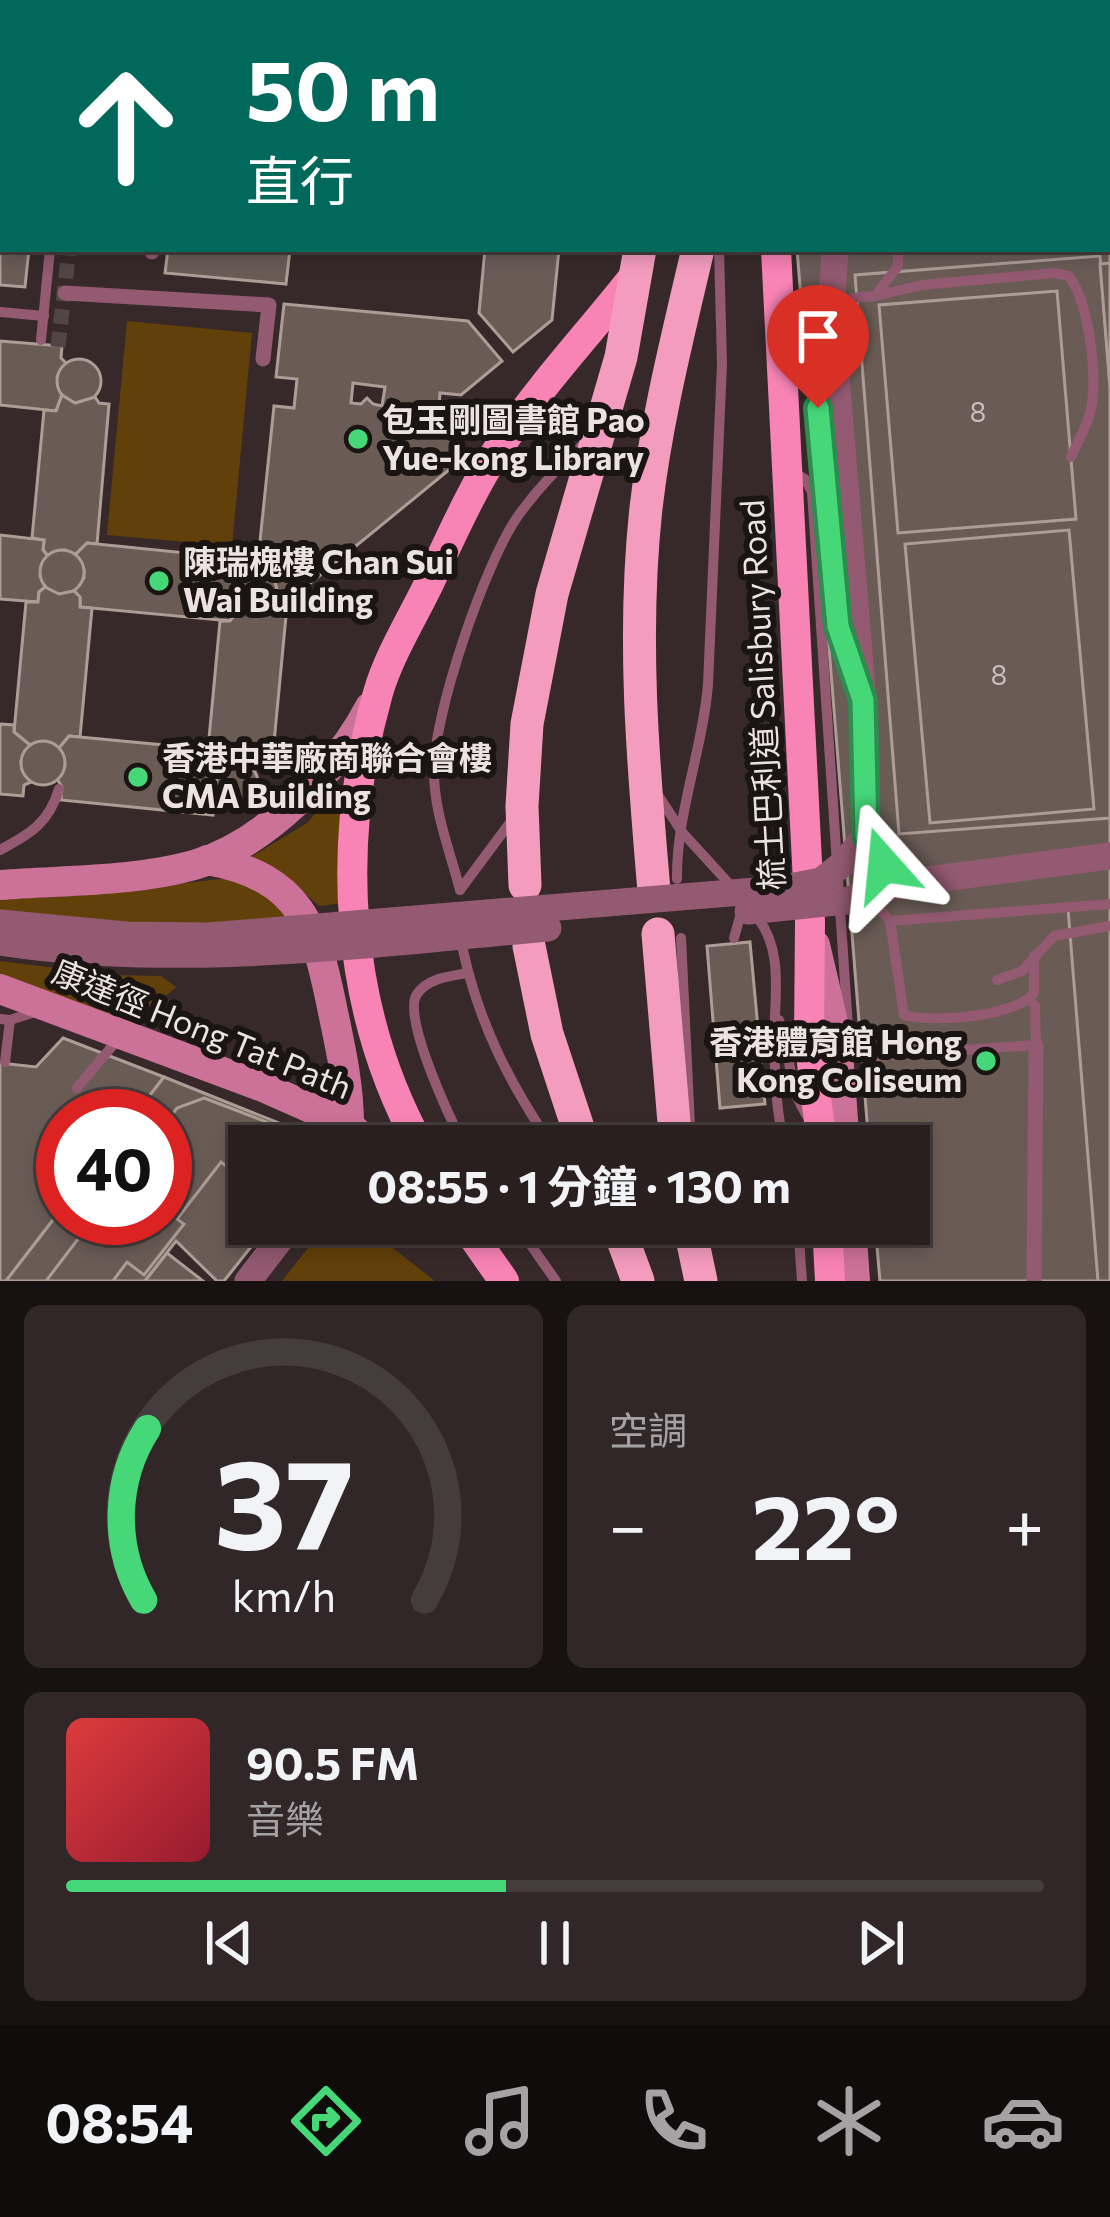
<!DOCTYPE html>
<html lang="zh-TW">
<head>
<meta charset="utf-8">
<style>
	:root { --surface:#291f1f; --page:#312728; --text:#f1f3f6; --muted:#a5a2a4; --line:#453d3d; --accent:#46d779 }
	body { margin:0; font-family:Commissioner,"Noto Sans TC",sans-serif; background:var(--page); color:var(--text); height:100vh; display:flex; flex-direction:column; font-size:45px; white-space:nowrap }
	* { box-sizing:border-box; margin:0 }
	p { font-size:39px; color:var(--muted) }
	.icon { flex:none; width:66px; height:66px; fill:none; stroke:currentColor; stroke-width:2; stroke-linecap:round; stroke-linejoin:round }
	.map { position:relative; height:1281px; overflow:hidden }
	.drawer { display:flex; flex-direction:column; gap:24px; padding:24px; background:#171111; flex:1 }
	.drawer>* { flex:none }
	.guide { position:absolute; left:0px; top:0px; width:1110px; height:252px; box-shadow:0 6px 18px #0003,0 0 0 3px var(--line); background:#00695c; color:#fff; overflow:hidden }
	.speed { position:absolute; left:36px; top:1089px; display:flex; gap:24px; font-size:60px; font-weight:700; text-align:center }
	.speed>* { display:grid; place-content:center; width:156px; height:156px; border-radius:50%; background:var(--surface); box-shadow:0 6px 18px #0003,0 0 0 3px var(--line); line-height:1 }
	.speed .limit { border:18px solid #d22; background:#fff; color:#111 }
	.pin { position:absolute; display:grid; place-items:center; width:102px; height:102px; color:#fff; margin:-123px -51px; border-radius:50% 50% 50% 0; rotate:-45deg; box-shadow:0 0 12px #0007 }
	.pin .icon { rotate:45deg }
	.me { position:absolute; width:132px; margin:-66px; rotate:342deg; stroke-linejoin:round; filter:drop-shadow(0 0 9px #0008) }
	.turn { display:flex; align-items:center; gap:42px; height:252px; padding:0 48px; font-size:54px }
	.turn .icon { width:156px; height:156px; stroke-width:2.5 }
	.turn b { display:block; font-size:84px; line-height:102px }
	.big { font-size:90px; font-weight:700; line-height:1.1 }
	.drawer .widget { flex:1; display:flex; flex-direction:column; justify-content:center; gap:18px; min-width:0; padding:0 42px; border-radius:18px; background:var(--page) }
	.drawer .dial { align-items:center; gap:0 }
	.dial svg { height:312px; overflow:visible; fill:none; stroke:var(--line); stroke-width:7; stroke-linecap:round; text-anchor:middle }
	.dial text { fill:var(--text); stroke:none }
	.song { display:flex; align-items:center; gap:36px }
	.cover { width:144px; height:144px; border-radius:18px; background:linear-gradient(135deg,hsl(0 70% 55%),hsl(350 70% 35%)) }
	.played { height:12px; border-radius:6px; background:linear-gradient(90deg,var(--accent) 45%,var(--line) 45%) }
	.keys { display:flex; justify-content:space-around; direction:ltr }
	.heat { display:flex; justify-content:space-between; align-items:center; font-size:66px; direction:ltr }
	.drawer .tiles { flex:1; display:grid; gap:24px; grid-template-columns:1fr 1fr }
	.widget:last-child { grid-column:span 2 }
	.trip { position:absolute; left:228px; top:1125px; width:702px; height:120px; border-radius:0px; background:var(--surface); box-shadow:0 6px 18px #0003,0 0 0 3px var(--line); font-weight:700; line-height:120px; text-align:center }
	.dock { display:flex; height:192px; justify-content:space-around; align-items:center; background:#100c0c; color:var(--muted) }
	.dock .icon { width:84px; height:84px }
	.dock .active { color:var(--accent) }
	.dock b { font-size:54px; color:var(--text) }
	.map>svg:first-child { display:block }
	.green { fill:#624009 }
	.building { fill:#6a5c55; stroke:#ad9d96; stroke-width:3; fill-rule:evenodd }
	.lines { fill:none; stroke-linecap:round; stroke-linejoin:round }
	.pedestrian-tunnel { stroke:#524545; stroke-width:15; stroke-dasharray:15 8; stroke-linecap:butt }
	.service { stroke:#935a71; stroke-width:10 }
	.pedestrian { stroke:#935a71; stroke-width:15 }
	.tertiary { stroke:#935a71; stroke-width:27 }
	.secondary { stroke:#cc7198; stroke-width:30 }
	.primary { stroke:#f883b5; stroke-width:30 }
	.trunk { stroke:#f49cc0; stroke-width:33 }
	.tertiary-bridge { stroke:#935a71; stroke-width:27 }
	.route-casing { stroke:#2e8c4f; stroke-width:30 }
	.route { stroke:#46d779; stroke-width:21 }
	.poi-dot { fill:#46d779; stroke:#1a1413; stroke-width:4.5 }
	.labels { text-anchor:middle; stroke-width:12; stroke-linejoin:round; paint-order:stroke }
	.number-label { font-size:27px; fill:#ccc0be }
	.poi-label { font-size:33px; font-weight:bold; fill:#ece2e1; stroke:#1a1413; text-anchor:start }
	.street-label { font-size:33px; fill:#ece2e1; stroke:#1a1413 }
</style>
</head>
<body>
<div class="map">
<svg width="1110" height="1281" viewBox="0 0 1110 1281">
	<rect width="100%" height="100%" fill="#372929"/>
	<!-- green -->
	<g class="green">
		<path d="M127,321L252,333L232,546L107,535Z"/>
		<path d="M348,789L344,903L319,906L281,872L251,857L307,823L334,793Z"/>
		<path d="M230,878L261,892L293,918L164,925L0,916V899L58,897Z"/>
		<path d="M0,961L111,975L161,976L176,987L136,1021L124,1023L0,976Z"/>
		<path d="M327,1224H362L435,1281H282Z"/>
	</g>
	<!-- building -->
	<g class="building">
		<path d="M0,0H86L3,3V125Z"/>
		<path d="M379,0H530L532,3H381Z"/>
		<path d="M844,0H1110V1281H880L875,1224H909V1146H869L797,249H1107V3H804Z"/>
		<path d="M0,153L3,249H29L25,287L0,285Z"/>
		<path d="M168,249H290L286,284L165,273Z"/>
		<path d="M485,249H559L552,320L513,352L479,313Z"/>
		<path d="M1100,256L1110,387V818L899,834L855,275Z"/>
		<path d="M1110,263V387L1100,264Z"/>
		<path d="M1057,291L1076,519L898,533L879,305Z"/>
		<path d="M284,304L468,321L502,361L461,395L440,393L438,422L458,424L455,465L296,595L276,593L271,577L257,570L274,406L294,408L297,379L276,377ZM353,383L385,387L382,406L373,404L367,398L361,404L351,403Z"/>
		<path d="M0,341L62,346L61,358L66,363L57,377L62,395L56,411L0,405Z"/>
		<circle cx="79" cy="381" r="22"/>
		<path d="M62,395L75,403L95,397L99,403L109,404L97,544L87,543L75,555L65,550L48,556L43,550L44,540L32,538L44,410L56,411Z"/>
		<path d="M1069,530L1094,809L930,823L905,544Z"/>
		<path d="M0,535L44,540L43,550L48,556L40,576L45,587L39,592L38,602L0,599Z"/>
		<path d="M87,543L236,558V568L241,575L233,593L240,608L230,621L80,607V597L74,591L84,578V569L75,555Z"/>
		<circle cx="62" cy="572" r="22"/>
		<circle cx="255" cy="592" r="22"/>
		<path d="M45,587L59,594L74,591L80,597V607L92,608L80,737L69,736L59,748L45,742L30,745L14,732L26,602H38L39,592Z"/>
		<path d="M240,608L258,614L269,608L274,615L286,616L272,764L263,763L255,770L244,762L227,764L217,750L208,749L220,621H230Z"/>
		<path d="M0,724L14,725V732L30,745L21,761L22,770L31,782L24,785L23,796L0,794Z"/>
		<path d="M69,736L217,750L227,764L216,778L221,797L214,803L213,815L61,800L62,787L57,779L65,765L59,748Z"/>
		<circle cx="43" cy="763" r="22"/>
		<circle cx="237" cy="783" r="21"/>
		<path d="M1110,907V1281H1098L1068,909Z"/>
		<path d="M750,942L765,1104L720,1108L707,946Z"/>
		<path d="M63,1038L164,1077L134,1116H63V1207L6,1281H0V1063L36,1067Z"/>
		<path d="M164,1077L299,1131L309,1146H249V1224H269L224,1281H217L176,1241L145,1281H6L63,1207V1218H165V1116H134Z"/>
		<path d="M204,1098L277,1126L280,1146H249V1183L221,1162L177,1219L184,1224L144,1275L127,1262L113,1281H46L94,1218H165V1124L177,1108Z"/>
		<path d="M167,1253L203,1281H145Z"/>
	</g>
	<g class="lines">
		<!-- pedestrian-tunnel -->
		<g class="pedestrian-tunnel">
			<path d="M93,3V0"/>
			<path d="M58,347L69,249"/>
		</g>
		<!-- service -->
		<g class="service">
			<path d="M626,3V0"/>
			<path d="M1107,66L1110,69"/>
			<path d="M1107,89H1110"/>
			<path d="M1107,111H1110"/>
			<path d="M1107,138L1110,137"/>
			<path d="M1107,166H1110"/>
			<path d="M875,296L922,285L1054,273L1069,276C1089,303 1099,380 1090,413C1086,428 1077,443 1071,457"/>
			<path d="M0,312L44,316"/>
			<path d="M41,340L50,249"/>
			<path d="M795,473L805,479L812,492L848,1027"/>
			<path d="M848,657L838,626L811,327C819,298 850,298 875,296L898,266V249"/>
			<path d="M656,792L682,832L734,889"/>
			<path d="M0,850C30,834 49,823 59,789"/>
			<path d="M677,879C676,814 703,749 708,684L722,364L719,249"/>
			<path d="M460,890C450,851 434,812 434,772C433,715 485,563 518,516C538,488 561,464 587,441"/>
			<path d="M460,890L512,820"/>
			<path d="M869,897L890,921L904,1015C932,1023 1015,1017 1034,993V956"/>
			<path d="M756,916C785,950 774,1000 774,1043C775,1075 776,1115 785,1146"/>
			<path d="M890,921L1110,904"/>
			<path d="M681,938L690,1126"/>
			<path d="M734,938L743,906"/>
			<path d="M463,950C479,1024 510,1084 552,1146"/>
			<path d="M997,980L1022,971L1054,936L1110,926"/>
			<path d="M0,1019L10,1020L35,1012"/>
			<path d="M779,1020C793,1056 785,1086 810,1120"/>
			<path d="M876,1056L1036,1045L1035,1006L1030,1000"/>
			<path d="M5,1062L10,1020"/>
			<path d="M77,1088L119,1038"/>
			<path d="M464,1146C452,1122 401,1016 417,994C428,978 450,976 468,973"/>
			<path d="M745,1146L783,1141"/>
			<path d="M516,1224L556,1281"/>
			<path d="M798,1224L802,1281"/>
		</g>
		<!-- pedestrian -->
		<g class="pedestrian">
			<path d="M0,127H3"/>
			<path d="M151,249L152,252"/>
			<path d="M65,293L269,305L263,359"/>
			<path d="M1034,1281L1036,1045"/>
		</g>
		<!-- tertiary -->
		<g class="tertiary">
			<path d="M1097,0L1100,3"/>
			<path d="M1062,3L1065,0"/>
			<path d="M1107,29H1110"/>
			<path d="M835,249L831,316L863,700L866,799V835L845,862"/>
			<path d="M866,835L876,858L905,883"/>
			<path d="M845,901L905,883L1110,856"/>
			<path d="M248,1281L292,1224"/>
		</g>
		<!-- secondary -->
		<g class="secondary">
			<path d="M207,860C302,877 316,927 333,1012C341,1050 349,1086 349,1125"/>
			<path d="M0,885C63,880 133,882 194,865C266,844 336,771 370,707"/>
			<path d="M815,945L837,1039L845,1146"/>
			<path d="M0,989L263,1087L349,1125L371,1146"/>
			<path d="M851,1224L855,1281"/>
		</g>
		<!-- primary -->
		<g class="primary">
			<path d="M776,249L810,922L809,1038L822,1146"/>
			<path d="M420,1146C344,1008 335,844 378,693C389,654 415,614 432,577C454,530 475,483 504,440C543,382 592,330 635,275"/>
			<path d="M464,1224L504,1281"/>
			<path d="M827,1224L830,1281"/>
		</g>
		<!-- trunk -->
		<g class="trunk">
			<path d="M689,3L690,0"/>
			<path d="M750,3V0"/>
			<path d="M801,3V0"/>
			<path d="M525,885L522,806L527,724L552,594L621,357L640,249"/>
			<path d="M654,891C643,763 632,636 646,508C656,421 678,335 698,249"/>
			<path d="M658,934L676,1146"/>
			<path d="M529,946L547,1034L584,1146"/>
			<path d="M617,1224L638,1281"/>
			<path d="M689,1224L701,1281"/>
		</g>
		<!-- tertiary-bridge -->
		<g class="tertiary-bridge">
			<path d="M748,911L845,901"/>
			<path d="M0,923L126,935L208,936L779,889L821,881L845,862"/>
			<path d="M0,942C184,970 364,944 548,928"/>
		</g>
	</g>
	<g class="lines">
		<defs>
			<path id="route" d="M818,408L838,626L863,700L866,835L884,865"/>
		</defs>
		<!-- route casing -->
		<use href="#route" class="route-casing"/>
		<!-- route -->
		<use href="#route" class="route"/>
	</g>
	<!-- markers -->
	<g class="poi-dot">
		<circle cx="358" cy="439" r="12"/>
		<circle cx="159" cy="581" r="12"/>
		<circle cx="138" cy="777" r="12"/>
		<circle cx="986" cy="1061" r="12"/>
	</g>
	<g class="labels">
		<!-- number labels -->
		<g class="number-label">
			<text x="978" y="422">8</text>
			<text x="999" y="685">8</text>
		</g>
		<!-- poi labels -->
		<g class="poi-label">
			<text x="382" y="432">包玉剛圖書館 Pao<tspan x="382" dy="38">Yue-kong Library</tspan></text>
			<text x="183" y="574">陳瑞槐樓 Chan Sui<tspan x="183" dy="38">Wai Building</tspan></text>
			<text x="162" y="770">香港中華廠商聯合會樓<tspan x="162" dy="38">CMA Building</tspan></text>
			<text x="962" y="1054" text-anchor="end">香港體育館 Hong<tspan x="962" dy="38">Kong Coliseum</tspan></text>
		</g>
		<!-- street labels -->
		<g class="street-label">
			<text transform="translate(762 695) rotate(-93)" y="12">梳士巴利道 Salisbury Road</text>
			<text transform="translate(202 1029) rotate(22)" y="12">康達徑 Hong Tat Path</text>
		</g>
	</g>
</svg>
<div class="speed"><div class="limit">40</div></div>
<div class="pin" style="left:818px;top:408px;background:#d93025"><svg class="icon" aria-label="arrive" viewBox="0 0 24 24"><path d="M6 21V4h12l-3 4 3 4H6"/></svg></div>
<svg class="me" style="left:884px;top:865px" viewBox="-20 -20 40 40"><path d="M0-17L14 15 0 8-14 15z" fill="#46d779" stroke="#fff" stroke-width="4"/></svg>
<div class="trip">08:55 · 1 分鐘 · 130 m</div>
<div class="guide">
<div class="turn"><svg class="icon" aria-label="ahead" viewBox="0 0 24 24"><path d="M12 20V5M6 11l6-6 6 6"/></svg><div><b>50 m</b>直行</div></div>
</div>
</div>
<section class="drawer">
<div class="tiles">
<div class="widget dial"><svg viewBox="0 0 100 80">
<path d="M14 69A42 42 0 1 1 86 69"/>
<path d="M14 69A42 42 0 0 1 15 25" stroke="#46d779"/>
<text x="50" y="56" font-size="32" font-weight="700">37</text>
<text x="50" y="72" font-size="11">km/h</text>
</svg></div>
<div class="widget"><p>空調</p>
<div class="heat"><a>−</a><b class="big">22°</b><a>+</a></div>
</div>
<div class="widget">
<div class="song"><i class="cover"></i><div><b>90.5 FM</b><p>音樂</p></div></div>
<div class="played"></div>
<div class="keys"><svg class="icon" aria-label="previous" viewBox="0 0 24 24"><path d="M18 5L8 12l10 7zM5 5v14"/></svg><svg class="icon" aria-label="pause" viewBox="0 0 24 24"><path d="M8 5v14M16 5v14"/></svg><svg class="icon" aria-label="next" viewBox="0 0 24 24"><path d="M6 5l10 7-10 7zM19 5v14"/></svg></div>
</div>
</div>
</section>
<nav class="dock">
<b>08:54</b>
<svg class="icon active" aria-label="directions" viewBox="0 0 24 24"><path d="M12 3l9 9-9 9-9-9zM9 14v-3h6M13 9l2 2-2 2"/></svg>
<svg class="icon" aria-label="music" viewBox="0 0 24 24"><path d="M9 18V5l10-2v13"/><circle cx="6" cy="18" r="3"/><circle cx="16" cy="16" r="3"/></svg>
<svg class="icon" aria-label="phone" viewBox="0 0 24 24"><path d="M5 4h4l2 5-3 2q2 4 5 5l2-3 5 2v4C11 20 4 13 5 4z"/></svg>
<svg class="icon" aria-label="climate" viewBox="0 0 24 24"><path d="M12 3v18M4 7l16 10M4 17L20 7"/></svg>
<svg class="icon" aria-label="car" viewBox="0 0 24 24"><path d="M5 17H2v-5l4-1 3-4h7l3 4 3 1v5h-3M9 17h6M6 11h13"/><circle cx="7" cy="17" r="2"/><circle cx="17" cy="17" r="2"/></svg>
</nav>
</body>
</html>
